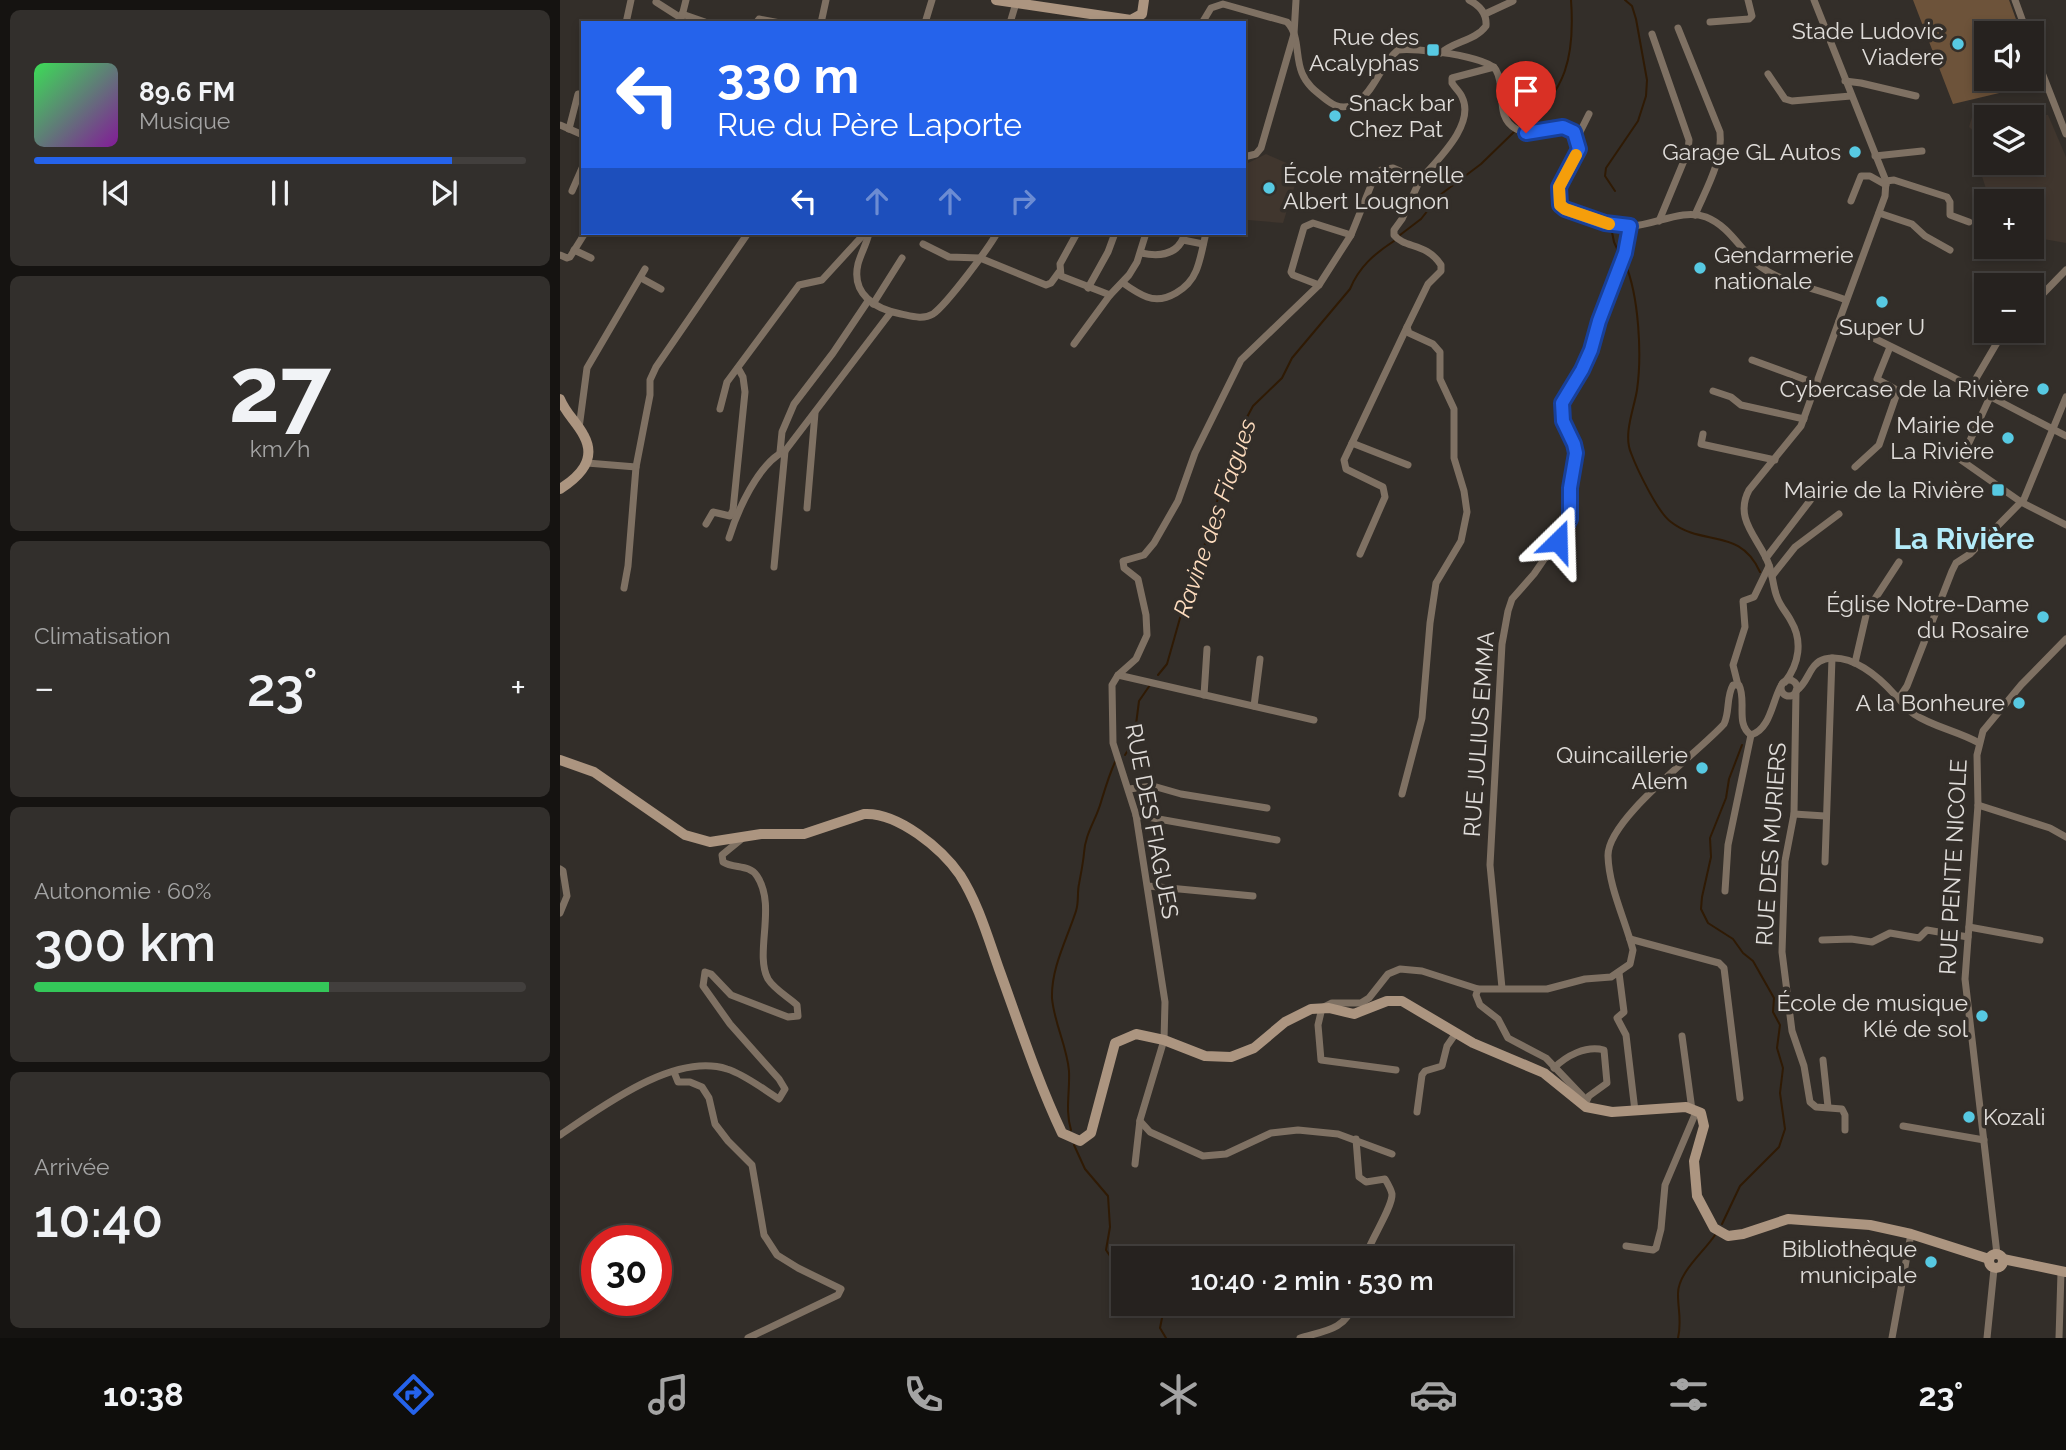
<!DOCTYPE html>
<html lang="fr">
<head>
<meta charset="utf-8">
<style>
	:root { --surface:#26221f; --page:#322f2c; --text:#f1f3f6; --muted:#a4a4a4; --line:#423f3d; --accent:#2563eb }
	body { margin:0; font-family:Raleway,sans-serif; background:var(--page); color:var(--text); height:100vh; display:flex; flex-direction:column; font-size:26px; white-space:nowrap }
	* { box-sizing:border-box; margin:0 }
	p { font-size:23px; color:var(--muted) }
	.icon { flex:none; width:38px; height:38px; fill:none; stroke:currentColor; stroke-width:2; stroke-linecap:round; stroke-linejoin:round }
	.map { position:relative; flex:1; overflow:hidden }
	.panel { display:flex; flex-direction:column; gap:10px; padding:10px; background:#151311; width:560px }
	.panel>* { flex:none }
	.banner { position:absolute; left:21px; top:21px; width:665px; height:214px; border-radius:0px; box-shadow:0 4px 10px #0003,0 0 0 2px var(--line); background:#2563eb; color:#fff; overflow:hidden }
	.buttons { position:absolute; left:1414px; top:21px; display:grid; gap:14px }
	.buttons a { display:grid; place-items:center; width:70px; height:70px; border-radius:0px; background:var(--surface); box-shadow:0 4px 10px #0003,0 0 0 2px var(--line); font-size:35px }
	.speed { position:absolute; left:21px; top:1225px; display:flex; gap:14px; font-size:35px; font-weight:700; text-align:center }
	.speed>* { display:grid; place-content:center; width:91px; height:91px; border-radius:50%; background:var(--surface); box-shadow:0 4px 10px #0003,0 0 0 2px var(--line); line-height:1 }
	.speed .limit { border:10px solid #d22; background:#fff; color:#111 }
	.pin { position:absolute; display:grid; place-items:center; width:60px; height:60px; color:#fff; margin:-72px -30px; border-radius:50% 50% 50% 0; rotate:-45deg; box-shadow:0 0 7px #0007 }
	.pin .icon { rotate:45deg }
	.me { position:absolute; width:77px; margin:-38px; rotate:22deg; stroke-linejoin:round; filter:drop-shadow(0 0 5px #0008) }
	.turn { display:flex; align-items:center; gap:24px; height:147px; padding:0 21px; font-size:32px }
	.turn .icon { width:91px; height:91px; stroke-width:2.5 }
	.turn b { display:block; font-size:49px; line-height:60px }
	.lanes { display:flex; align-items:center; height:66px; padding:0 21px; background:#0003; justify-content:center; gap:35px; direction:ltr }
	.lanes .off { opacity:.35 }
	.big { font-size:52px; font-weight:600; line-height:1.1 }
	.panel .card { flex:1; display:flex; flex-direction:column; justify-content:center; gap:10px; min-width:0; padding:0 24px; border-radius:10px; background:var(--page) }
	.panel .dial { align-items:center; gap:0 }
	.dial b { font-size:91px; line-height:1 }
	.song { display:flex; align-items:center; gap:21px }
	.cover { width:84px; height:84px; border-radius:10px; background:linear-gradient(135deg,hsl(130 70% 55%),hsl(290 70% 35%)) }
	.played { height:7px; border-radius:4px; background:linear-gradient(90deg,var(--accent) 85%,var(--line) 85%) }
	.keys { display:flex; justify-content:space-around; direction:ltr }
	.heat { display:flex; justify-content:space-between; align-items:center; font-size:38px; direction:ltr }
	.charge { height:10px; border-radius:5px; background:linear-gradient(90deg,#34c759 60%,var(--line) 0) }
	.trip { position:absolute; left:551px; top:1246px; width:402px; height:70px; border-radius:0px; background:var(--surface); box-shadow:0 4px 10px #0003,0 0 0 2px var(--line); font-weight:600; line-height:70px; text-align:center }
	.dock { display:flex; height:112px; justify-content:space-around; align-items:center; background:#0f0e0c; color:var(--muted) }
	.dock .icon { width:49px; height:49px }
	.dock .current { color:var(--accent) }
	.dock b { font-size:32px; color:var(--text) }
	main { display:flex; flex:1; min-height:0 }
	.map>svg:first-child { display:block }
	.built { fill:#40362e; fill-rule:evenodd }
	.green { fill:#6d533a }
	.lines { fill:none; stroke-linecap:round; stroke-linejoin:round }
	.stream { stroke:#2f1a04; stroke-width:2 }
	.street { stroke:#7f7163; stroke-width:7 }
	.secondary { stroke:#ac9580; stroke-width:10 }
	.route-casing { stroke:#184099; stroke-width:18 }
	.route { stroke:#2563eb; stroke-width:12 }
	.slow { stroke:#f59e0b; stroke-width:12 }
	.poi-dot { fill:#57c9e2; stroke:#332e29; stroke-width:2.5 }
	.labels { text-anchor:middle; stroke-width:7; stroke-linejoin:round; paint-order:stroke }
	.poi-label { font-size:23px; fill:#e0ddda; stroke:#332e29; text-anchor:end }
	.street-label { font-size:23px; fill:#e0ddda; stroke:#332e29 }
	.water-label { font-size:24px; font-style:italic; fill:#fddcbe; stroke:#332e29 }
	.district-label { font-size:30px; font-weight:bold; fill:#b3ebf9; stroke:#332e29 }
</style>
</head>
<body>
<main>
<section class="panel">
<div class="card">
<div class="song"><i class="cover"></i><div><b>89.6 FM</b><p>Musique</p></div></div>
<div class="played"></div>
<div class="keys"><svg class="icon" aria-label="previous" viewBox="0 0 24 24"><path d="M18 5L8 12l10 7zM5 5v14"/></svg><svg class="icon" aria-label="pause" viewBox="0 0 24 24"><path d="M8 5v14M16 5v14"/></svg><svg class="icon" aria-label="next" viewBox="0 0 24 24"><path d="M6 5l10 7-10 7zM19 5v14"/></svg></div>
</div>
<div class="card dial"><b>27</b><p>km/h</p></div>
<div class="card"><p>Climatisation</p>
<div class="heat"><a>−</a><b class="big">23°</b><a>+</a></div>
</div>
<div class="card"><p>Autonomie · 60%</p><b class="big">300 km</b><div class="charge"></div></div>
<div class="card"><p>Arrivée</p><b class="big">10:40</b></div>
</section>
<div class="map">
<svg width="1506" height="1338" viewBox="0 0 1506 1338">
	<rect width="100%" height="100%" fill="#332e29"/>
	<!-- built -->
	<g class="built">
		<path d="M1470,103L1481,112L1479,115H1488L1506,157V243L1472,237V201H1434L1427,192L1414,151L1418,144L1413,139L1418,135L1409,127L1412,117L1420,123L1425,114ZM1426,117H1472V163H1426Z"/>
		<path d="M706,154L740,169L723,223L688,220L684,208V165Z"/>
	</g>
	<!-- green -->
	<path class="green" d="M1353,0H1449L1461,33H1426V79H1472V54L1481,83L1393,104Z"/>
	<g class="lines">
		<!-- stream -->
		<g class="stream">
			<path d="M960,128C1007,93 1015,55 1011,0"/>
			<path d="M1055,191L1045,176L1046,168L1078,121L1086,96L1087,80L1076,19L1072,6L1065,0"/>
			<path d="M1052,232L1054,242L1060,255"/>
			<path d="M840,235L861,219L880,195L921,164L955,131"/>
			<path d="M1065,263C1079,296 1082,355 1077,390C1074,409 1063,434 1071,453C1077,469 1098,513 1111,522C1143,547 1180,527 1200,572"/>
			<path d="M598,675L607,664L622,611L639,567L653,512L667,475L680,451L686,419L693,406L722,378L732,358L790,289C799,267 814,254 834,241"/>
			<path d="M565,755L574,740L579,701L590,685"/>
			<path d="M511,1130C505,1110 510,1092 509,1071C507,1046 494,1023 492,998C491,968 507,939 516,911C519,902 517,893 519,884C521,873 523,864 524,853C525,834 536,820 541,802C545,789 549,775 555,762"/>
			<path d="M514,1145L525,1169L548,1196L550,1227L546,1250L552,1259L564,1265"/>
			<path d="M1162,1224L1180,1186L1219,1147L1225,1129L1220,1093L1223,1068L1217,1048L1220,1025L1213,1012L1214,998L1193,961L1183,953L1173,939L1148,923L1141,909L1142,897L1151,857L1150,838L1166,798L1169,779L1182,745"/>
			<path d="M606,1338L600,1328L602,1318L610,1304"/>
			<path d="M1118,1338C1122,1322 1118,1310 1118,1295C1117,1273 1144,1252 1155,1235"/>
		</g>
		<!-- street -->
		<g class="street">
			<path d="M1254,0L1326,181L1325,196L1279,321L1387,374L1506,436"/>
			<path d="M1455,0L1467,33"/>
			<path d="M96,2L121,18"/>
			<path d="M122,14L145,22"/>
			<path d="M925,14L953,1"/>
			<path d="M122,16L126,0"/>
			<path d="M1150,22L1189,19L1192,16L1188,0"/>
			<path d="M66,23L71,0"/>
			<path d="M196,23L199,19L220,23"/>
			<path d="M261,23L266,0"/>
			<path d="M365,23L372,0"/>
			<path d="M450,23L456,3"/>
			<path d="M642,23L651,8L663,4L727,22C740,35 735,57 742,73C747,86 758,93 768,101C777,108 788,109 798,102C816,88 821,64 838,50C854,47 927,56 936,70C947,89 934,117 956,129C972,138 986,128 1003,127L1014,132L1019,149C1011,166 986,193 1005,209C1027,217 1049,227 1072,226C1095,225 1123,208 1146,217C1171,227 1181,252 1201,267C1223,283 1261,290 1286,300"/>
			<path d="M1118,28L1160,132C1163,161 1146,189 1135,215"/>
			<path d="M1092,34L1129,140L1128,151L1099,221"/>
			<path d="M1472,47L1506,134"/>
			<path d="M881,53C894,41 915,41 926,26C927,13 919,5 909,0"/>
			<path d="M1208,74L1225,99L1232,101L1291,96"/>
			<path d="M1285,81L1301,83L1356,96"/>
			<path d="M0,125L23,135"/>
			<path d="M9,129L18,94"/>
			<path d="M1017,138L1029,114"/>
			<path d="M1315,156L1362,151"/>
			<path d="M684,157L696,154L701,148L734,34L736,0"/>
			<path d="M1326,181L1334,180L1387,197L1390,202V215L1409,222"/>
			<path d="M12,191L23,166"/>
			<path d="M1291,201L1301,176H1310L1326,185"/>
			<path d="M1319,213L1352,224L1365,236L1390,250"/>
			<path d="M309,233C307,243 301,253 298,264C291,294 315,309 341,314C351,316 363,320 373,314C387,304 428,249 437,233"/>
			<path d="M517,233L500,264L501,276L550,295"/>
			<path d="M623,240L643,244"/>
			<path d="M363,244L389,257L420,258L486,285L491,283L499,272"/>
			<path d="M14,250L31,258"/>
			<path d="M581,253C600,257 619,255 625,233"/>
			<path d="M0,255L7,258L10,257L25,233"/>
			<path d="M81,278L101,289"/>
			<path d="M563,283C570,288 579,294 587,297C606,304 629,288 636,271C641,259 643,245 646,233"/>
			<path d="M759,285L733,275L731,272L744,227L753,223L791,235"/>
			<path d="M528,288L548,252L555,233"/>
			<path d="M313,304L342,258"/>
			<path d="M1472,305L1506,270"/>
			<path d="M514,344L550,295L569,275L577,262L586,233"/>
			<path d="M1192,360L1257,384"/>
			<path d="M1411,387L1438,341L1448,331"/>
			<path d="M1153,391L1171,397L1181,405L1244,419"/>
			<path d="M1430,397L1401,460L1461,502L1506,525"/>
			<path d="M160,409L167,382L239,285L262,280L305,233"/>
			<path d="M19,428L27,368L85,269"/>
			<path d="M1143,434L1141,444L1215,460"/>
			<path d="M792,443L848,465"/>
			<path d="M220,452L222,432L234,404L273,353L308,301"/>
			<path d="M27,463L76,467L90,395V380L96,367L188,233"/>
			<path d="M1295,467L1319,445L1337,393V390L1317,379L1330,347"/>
			<path d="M247,508L255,413"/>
			<path d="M146,524L153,512L170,516L173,510L185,392L183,377L178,368"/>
			<path d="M169,538C177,512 198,463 225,451"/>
			<path d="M800,554L825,497L823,487L786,469L784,460L847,327"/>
			<path d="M1206,558L1259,489"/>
			<path d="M214,567L225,451L331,312"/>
			<path d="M1212,576L1235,547L1279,514"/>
			<path d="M64,588L68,566L76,467"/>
			<path d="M1295,663L1307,611L1339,562"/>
			<path d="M558,675L754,720"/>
			<circle cx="1229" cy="688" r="8"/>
			<path d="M1225,682C1239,664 1243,641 1231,621C1227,613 1220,606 1217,597C1213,587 1213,576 1209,565C1200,539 1173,520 1189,490L1241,426L1279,321"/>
			<path d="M1178,685L1173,665L1185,627L1183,601L1194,597L1209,566"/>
			<path d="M1237,690C1249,682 1249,663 1265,659C1292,653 1319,677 1335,695C1342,701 1346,709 1354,714C1373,727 1398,731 1419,743"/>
			<path d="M1236,691L1234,814L1225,861L1222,952L1232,1031L1244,1066L1250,1102L1256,1107L1282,1109L1285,1115V1130"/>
			<path d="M644,695L647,649"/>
			<path d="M1339,698L1347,686L1392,571L1396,563L1410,554L1464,499L1506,397"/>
			<path d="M694,706L700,659"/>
			<path d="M569,789L593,786L621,794L707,808"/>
			<path d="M842,794L862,718L870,623L876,583L901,541L907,512L904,491L894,458V409L880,379V352L873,344L849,333L847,327L868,284L881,271V265C866,242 845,249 834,235V230L842,219L860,180"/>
			<path d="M1418,805L1490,828L1506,837"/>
			<path d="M1234,814L1265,816"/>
			<path d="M576,815L717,840"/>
			<path d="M1265,862L1272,658"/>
			<path d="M0,869L3,871L7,896L0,913"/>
			<path d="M588,886L693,896"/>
			<path d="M1165,891L1168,845L1191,735"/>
			<path d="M1409,927L1480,940"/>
			<path d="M1070,939L1159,963L1164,968L1180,1098"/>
			<path d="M1262,940L1291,939L1312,942L1330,933L1359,938L1367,930L1408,937"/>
			<path d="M1059,973L1064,1012L1057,1018L1066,1035L1075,1111"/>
			<path d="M942,988L930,865L942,644L948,611L952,599L974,574L1009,523L1010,488L1016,453L1003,421L1002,403L1022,370L1031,350L1039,321L1065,252L1070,226"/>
			<path d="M918,989L916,995L920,1005L938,1019L948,1038L986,1058L1026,1100"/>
			<path d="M1122,1036L1132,1110"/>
			<path d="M1263,1060L1268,1107"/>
			<path d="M994,1068C1006,1056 1026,1045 1044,1050L1047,1083L1029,1096L1026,1102"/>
			<path d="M836,1070L761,1060L758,1025L762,1008L772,1003H801L809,998L828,974L840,969L862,971L918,989H987L1025,979L1051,977L1070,964L1073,950C1065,919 1049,888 1048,856C1047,819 1138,753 1164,724C1170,712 1166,697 1173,685H1179C1187,701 1175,724 1191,735C1211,729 1212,700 1222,684"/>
			<path d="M114,1072L118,1082H130L142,1087L149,1098L155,1124L168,1141L192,1165L204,1235L217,1255L238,1268L281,1289L278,1295L188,1338"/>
			<path d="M857,1112L862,1075L865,1071L882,1066L887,1046L896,1033"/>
			<path d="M580,1121L590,1132L643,1156L666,1154L711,1133L738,1130L778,1134L832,1154"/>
			<path d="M1343,1126L1424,1140"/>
			<path d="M0,1135C42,1107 114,1052 167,1069C184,1074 203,1089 219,1099L225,1089L219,1079L170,1024L143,986L145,972L151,974L171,995L228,1017L238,1016L237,1005C228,997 214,989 208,979C194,953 217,906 197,876C189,864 174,869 163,862L162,855L184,837"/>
			<path d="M796,1139L799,1177L806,1182L825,1179C828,1184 831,1189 832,1194C833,1207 809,1242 805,1258"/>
			<path d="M575,1164L580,1120L604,1040L605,1002L576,815L553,743L552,685L558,675L576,659L587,635L586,615L578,579L564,568L563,561L584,555L594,543L618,501L635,453L681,360L759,285L791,235L814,178L821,170L833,168L860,180C876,161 916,125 902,97C900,92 895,88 892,83V78L934,67"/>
			<path d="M1066,1246L1093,1250L1096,1248L1101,1229L1105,1185L1136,1112"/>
			<path d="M1437,1254L1405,979L1418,805L1417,755L1423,731L1461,685L1506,639"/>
			<path d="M740,1338C764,1331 786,1330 793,1304"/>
			<path d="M1332,1338L1351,1234"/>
			<path d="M1427,1338L1434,1269"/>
			<path d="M1499,1338L1501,1272"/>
		</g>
		<!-- secondary -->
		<g class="secondary">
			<path d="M436,0L571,20L582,14L584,0"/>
			<path d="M0,399C6,414 17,422 24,436C37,460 19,477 0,489"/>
			<path d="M0,760L34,772L125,835L150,842L201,834H244L304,814C338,812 382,849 400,875C418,903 428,938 439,969C459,1024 477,1080 502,1133L520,1141L531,1133L555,1043L576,1034L604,1040L645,1056L671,1057L694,1048L725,1022L751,1009L769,1008L794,1014L827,1001H842L913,1043L984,1073L1026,1107L1052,1112L1126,1107L1141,1113L1144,1126L1134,1161L1137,1196L1154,1228L1168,1236L1183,1234L1228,1219L1310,1225L1351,1234L1429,1259"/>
			<circle cx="1436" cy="1261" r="7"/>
			<path d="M1443,1259L1506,1272"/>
		</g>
	</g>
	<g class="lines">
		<defs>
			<path id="route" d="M966,133L1003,127L1014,132L1019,149L999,187L1000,205L1005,209L1045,223L1070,226L1065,253L1039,321L1031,350L1022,370L1002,403L1003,421L1014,444L1016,453L1010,488V519L998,541"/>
		</defs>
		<!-- route casing -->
		<use href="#route" class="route-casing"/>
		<!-- route -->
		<use href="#route" class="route"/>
		<!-- slow -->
		<path class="slow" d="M1016,155L999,187L1000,205L1005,209L1049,224"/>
	</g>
	<!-- markers -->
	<g class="poi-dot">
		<circle cx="1398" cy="44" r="7"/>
		<rect x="866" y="43" width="14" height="14" rx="3.5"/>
		<circle cx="775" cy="116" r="7"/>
		<circle cx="1295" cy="152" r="7"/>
		<circle cx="709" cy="188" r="7"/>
		<circle cx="1140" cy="268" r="7"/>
		<circle cx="1322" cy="302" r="7"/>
		<circle cx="1483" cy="389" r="7"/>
		<circle cx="1448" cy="438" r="7"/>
		<rect x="1431" y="483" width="14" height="14" rx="3.5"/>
		<circle cx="1483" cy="617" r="7"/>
		<circle cx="1459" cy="703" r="7"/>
		<circle cx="1142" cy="768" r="7"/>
		<circle cx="1422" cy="1016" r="7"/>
		<circle cx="1409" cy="1117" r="7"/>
		<circle cx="1371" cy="1262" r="7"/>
	</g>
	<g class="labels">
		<!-- poi labels -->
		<g class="poi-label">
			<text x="1384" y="39">Stade Ludovic<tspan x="1384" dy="26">Viadere</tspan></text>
			<text x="859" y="45">Rue des<tspan x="859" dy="26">Acalyphas</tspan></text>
			<text x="789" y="111" text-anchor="start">Snack bar<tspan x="789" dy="26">Chez Pat</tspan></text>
			<text x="1281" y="160">Garage GL Autos</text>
			<text x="723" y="183" text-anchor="start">École maternelle<tspan x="723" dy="26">Albert Lougnon</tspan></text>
			<text x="1154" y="263" text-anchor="start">Gendarmerie<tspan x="1154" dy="26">nationale</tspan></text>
			<text x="1322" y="335" text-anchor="middle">Super U</text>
			<text x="1469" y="397">Cybercase de la Rivière</text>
			<text x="1434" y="433">Mairie de<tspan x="1434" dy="26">La Rivière</tspan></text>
			<text x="1424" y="498">Mairie de la Rivière</text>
			<text x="1469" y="612">Église Notre-Dame<tspan x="1469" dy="26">du Rosaire</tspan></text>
			<text x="1445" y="711">A la Bonheure</text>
			<text x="1128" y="763">Quincaillerie<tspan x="1128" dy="26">Alem</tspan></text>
			<text x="1408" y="1011">École de musique<tspan x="1408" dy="26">Klé de sol</tspan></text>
			<text x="1423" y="1125" text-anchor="start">Kozali</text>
			<text x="1357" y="1257">Bibliothèque<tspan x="1357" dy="26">municipale</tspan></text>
		</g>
		<!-- street labels -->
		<g class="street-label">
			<text transform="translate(919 734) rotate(-86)" y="8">RUE JULIUS EMMA</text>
			<text transform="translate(592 821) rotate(79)" y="8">RUE DES FIAGUES</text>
			<text transform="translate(1211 844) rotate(-86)" y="8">RUE DES MURIERS</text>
			<text transform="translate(1393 867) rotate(-87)" y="8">RUE PENTE NICOLE</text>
		</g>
		<!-- water labels -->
		<g class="water-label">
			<text transform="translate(655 518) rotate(-71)" y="8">Ravine des Fiagues</text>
		</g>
		<!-- district labels -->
		<g class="district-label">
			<text x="1404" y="549">La Rivière</text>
		</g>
	</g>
</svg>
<div class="buttons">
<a><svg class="icon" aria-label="sound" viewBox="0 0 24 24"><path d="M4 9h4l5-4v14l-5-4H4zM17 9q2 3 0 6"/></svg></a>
<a><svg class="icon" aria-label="layers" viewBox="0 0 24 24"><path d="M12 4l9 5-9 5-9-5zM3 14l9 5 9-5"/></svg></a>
<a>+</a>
<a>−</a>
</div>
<div class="speed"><div class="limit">30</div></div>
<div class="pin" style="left:966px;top:133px;background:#d93025"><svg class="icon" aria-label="arrive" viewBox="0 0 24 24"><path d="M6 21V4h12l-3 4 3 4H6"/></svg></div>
<svg class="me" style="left:998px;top:541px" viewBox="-20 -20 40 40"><path d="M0-17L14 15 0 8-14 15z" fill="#2563eb" stroke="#fff" stroke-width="4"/></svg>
<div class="trip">10:40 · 2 min · 530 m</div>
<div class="banner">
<div class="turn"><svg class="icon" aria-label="left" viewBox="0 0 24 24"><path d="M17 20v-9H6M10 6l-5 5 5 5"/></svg><div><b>330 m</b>Rue du Père Laporte</div></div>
<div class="lanes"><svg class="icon" aria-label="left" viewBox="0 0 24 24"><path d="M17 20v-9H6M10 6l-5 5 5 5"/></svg><svg class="icon off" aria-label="ahead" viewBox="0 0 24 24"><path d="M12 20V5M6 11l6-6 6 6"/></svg><svg class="icon off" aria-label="ahead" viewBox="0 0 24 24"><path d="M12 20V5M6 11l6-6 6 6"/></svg><svg class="icon off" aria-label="right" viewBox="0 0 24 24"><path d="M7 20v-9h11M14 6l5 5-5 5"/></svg></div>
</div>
</div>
</main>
<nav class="dock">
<b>10:38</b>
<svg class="icon current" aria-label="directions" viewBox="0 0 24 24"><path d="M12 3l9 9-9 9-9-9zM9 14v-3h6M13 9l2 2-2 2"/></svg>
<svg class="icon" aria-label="music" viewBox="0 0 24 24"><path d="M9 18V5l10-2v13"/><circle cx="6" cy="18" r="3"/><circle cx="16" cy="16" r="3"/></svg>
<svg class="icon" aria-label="phone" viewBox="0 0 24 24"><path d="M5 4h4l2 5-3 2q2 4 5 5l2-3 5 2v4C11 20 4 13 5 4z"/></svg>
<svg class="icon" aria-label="climate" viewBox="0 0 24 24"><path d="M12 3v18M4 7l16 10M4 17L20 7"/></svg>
<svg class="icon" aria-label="car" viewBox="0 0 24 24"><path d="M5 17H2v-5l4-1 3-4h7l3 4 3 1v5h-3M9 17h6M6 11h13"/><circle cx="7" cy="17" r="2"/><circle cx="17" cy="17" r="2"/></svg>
<svg class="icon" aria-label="filters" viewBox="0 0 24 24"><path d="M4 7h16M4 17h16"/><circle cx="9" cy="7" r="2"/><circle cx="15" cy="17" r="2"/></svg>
<b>23°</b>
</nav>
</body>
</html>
